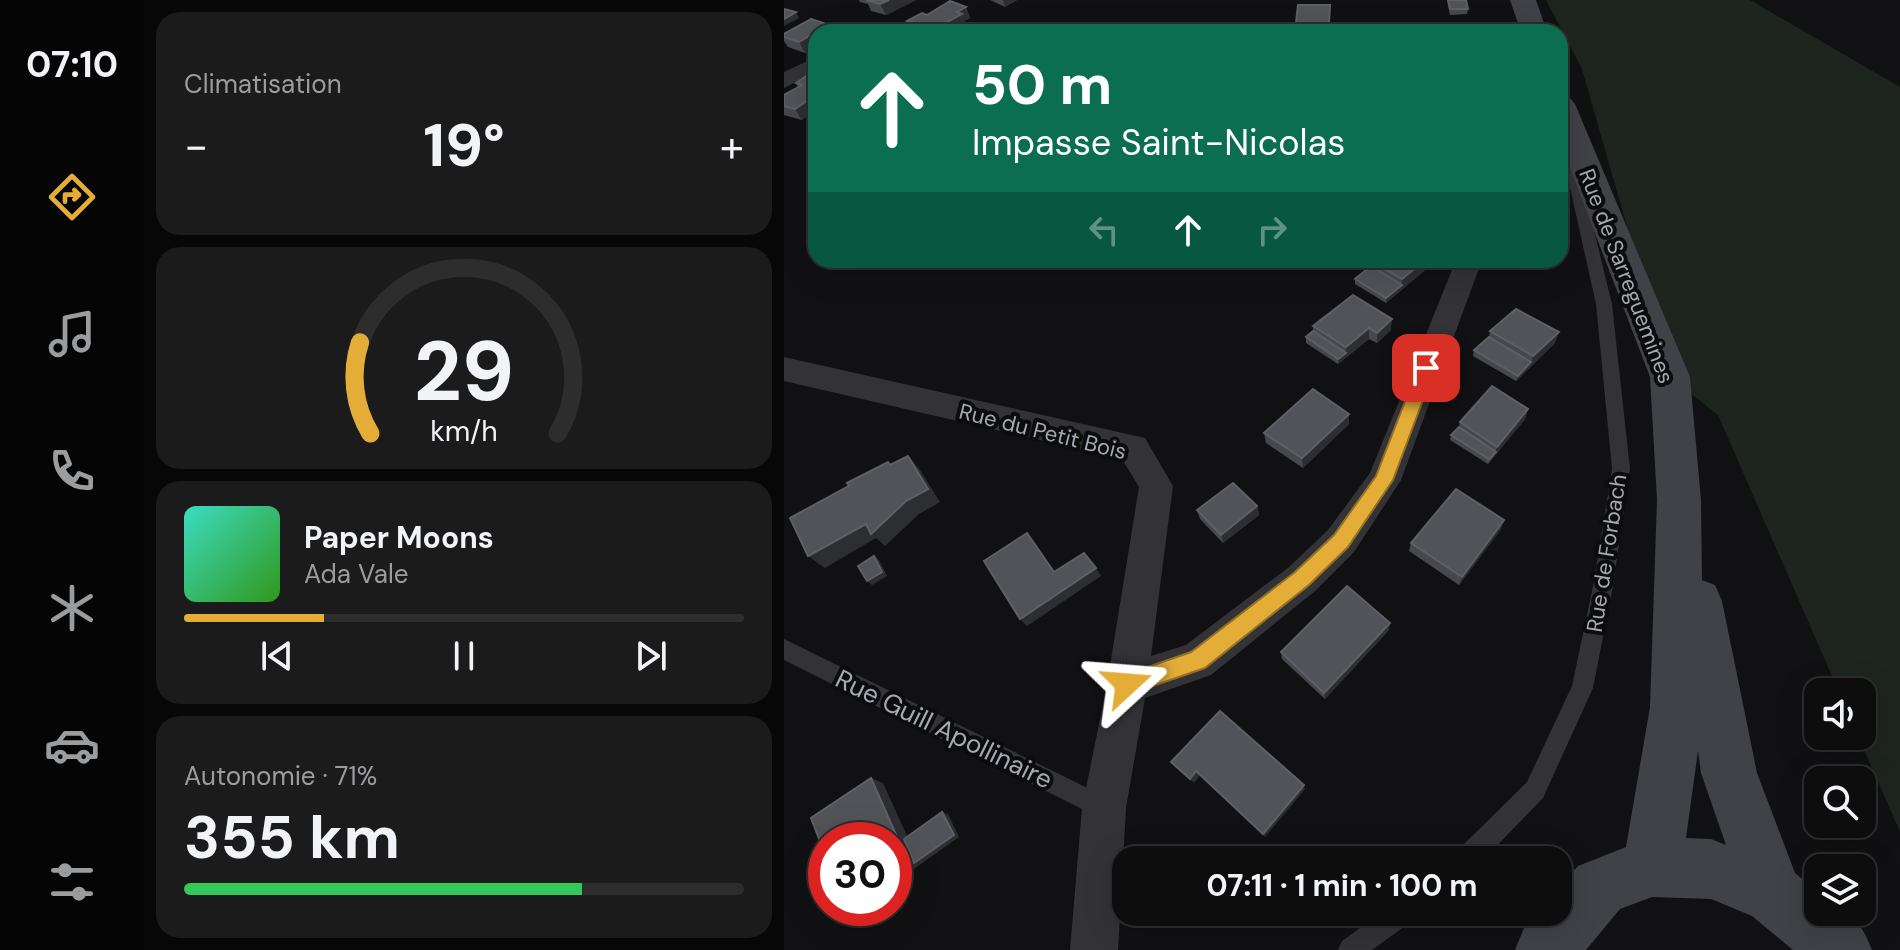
<!DOCTYPE html>
<html lang="fr">
<head>
<meta charset="utf-8">
<style>
	:root { --surface:#0d0d0e; --page:#1b1b1c; --text:#f1f3f6; --muted:#9a9c9e; --line:#2d2d2e; --accent:#e4ad38 }
	body { margin:0; font-family:"DM Sans",sans-serif; background:var(--page); color:var(--text); height:100vh; display:flex; flex-direction:column; font-size:30px; white-space:nowrap }
	* { box-sizing:border-box; margin:0 }
	p { font-size:26px; color:var(--muted) }
	.icon { flex:none; width:44px; height:44px; fill:none; stroke:currentColor; stroke-width:2; stroke-linecap:round; stroke-linejoin:round }
	.map { position:relative; flex:1; overflow:hidden }
	.details { display:flex; flex-direction:column; gap:12px; padding:12px; background:#070708; width:640px }
	.details>* { flex:none }
	.guide { position:absolute; left:24px; top:24px; width:760px; height:244px; border-radius:24px; box-shadow:0 8px 32px #0002,0 0 0 2px var(--line); background:#0b6e4f; color:#fff; overflow:hidden }
	.buttons { position:absolute; left:1020px; top:678px; display:grid; gap:16px }
	.buttons a { display:grid; place-items:center; width:72px; height:72px; border-radius:16px; background:var(--surface); box-shadow:0 8px 32px #0002,0 0 0 2px var(--line); font-size:40px }
	.speed { position:absolute; left:24px; top:822px; display:flex; gap:16px; font-size:40px; font-weight:700; text-align:center }
	.speed>* { display:grid; place-content:center; width:104px; height:104px; border-radius:50%; background:var(--surface); box-shadow:0 8px 32px #0002,0 0 0 2px var(--line); line-height:1 }
	.speed .limit { border:12px solid #d22; background:#fff; color:#111 }
	.pin { position:absolute; display:grid; place-items:center; width:68px; height:68px; color:#fff; margin:-34px; border-radius:16px; box-shadow:0 4px 12px #0006 }
	.me { position:absolute; width:88px; margin:-44px; rotate:71deg; stroke-linejoin:round; filter:drop-shadow(0 0 6px #0008) }
	.turn { display:flex; align-items:center; gap:28px; height:168px; padding:0 32px; font-size:36px }
	.turn .icon { width:104px; height:104px; stroke-width:2.5 }
	.turn b { display:block; font-size:56px; line-height:68px }
	.lanes { display:flex; align-items:center; height:76px; padding:0 32px; background:#0003; justify-content:center; gap:40px; direction:ltr }
	.lanes .off { opacity:.35 }
	.big { font-size:60px; font-weight:700; line-height:1.1 }
	.details .widget { flex:1; display:flex; flex-direction:column; justify-content:center; gap:12px; min-width:0; padding:0 28px; border-radius:24px; background:var(--page) }
	.details .dial { align-items:center; gap:0 }
	.dial svg { height:208px; overflow:visible; fill:none; stroke:var(--line); stroke-width:7; stroke-linecap:round; text-anchor:middle }
	.dial text { fill:var(--text); stroke:none }
	.song { display:flex; align-items:center; gap:24px }
	.cover { width:96px; height:96px; border-radius:12px; background:linear-gradient(135deg,hsl(170 70% 55%),hsl(110 70% 35%)) }
	.played { height:8px; border-radius:4px; background:linear-gradient(90deg,var(--accent) 25%,var(--line) 25%) }
	.keys { display:flex; justify-content:space-around; direction:ltr }
	.heat { display:flex; justify-content:space-between; align-items:center; font-size:44px; direction:ltr }
	.charge { height:12px; border-radius:6px; background:linear-gradient(90deg,#34c759 71%,var(--line) 0) }
	.trip { position:absolute; left:328px; top:846px; width:460px; height:80px; border-radius:24px; background:var(--surface); box-shadow:0 8px 32px #0002,0 0 0 2px var(--line); font-weight:700; line-height:80px; text-align:center }
	main { display:flex; flex:1; min-height:0 }
	.tab-bar { display:flex; flex-direction:column; width:144px; justify-content:space-around; align-items:center; background:#050506; color:var(--muted) }
	.tab-bar .icon { width:56px; height:56px }
	.tab-bar .selected { color:var(--accent) }
	.tab-bar b { font-size:36px; color:var(--text) }
	.map>svg:first-child { display:block }
	.green { fill:#1e251f }
	.lines { fill:none; stroke-linecap:round; stroke-linejoin:round }
	.service { fill:#333337; fill-rule:evenodd }
	.minor { fill:#333337; fill-rule:evenodd }
	.secondary { fill:#414247; fill-rule:evenodd }
	.wall { fill:#47484e }
	.shaded-wall { fill:#2d2e32 }
	.building { fill:#515358; stroke:#5e6066; stroke-width:2 }
	.route { fill:#e4ad38; stroke:#947024; stroke-width:2 }
	.labels { text-anchor:middle; stroke-width:8; stroke-linejoin:round; paint-order:stroke }
	.street-label { font-size:22px; fill:#a4a8b2; stroke:#0c0c0e }
	.near-street-label { font-size:26px; fill:#a4a8b2; stroke:#0c0c0e }
</style>
</head>
<body>
<main>
<nav class="tab-bar">
<b>07:10</b>
<svg class="icon selected" aria-label="directions" viewBox="0 0 24 24"><path d="M12 3l9 9-9 9-9-9zM9 14v-3h6M13 9l2 2-2 2"/></svg>
<svg class="icon" aria-label="music" viewBox="0 0 24 24"><path d="M9 18V5l10-2v13"/><circle cx="6" cy="18" r="3"/><circle cx="16" cy="16" r="3"/></svg>
<svg class="icon" aria-label="phone" viewBox="0 0 24 24"><path d="M5 4h4l2 5-3 2q2 4 5 5l2-3 5 2v4C11 20 4 13 5 4z"/></svg>
<svg class="icon" aria-label="climate" viewBox="0 0 24 24"><path d="M12 3v18M4 7l16 10M4 17L20 7"/></svg>
<svg class="icon" aria-label="car" viewBox="0 0 24 24"><path d="M5 17H2v-5l4-1 3-4h7l3 4 3 1v5h-3M9 17h6M6 11h13"/><circle cx="7" cy="17" r="2"/><circle cx="17" cy="17" r="2"/></svg>
<svg class="icon" aria-label="filters" viewBox="0 0 24 24"><path d="M4 7h16M4 17h16"/><circle cx="9" cy="7" r="2"/><circle cx="15" cy="17" r="2"/></svg>
</nav>
<section class="details">
<div class="widget"><p>Climatisation</p>
<div class="heat"><a>−</a><b class="big">19°</b><a>+</a></div>
</div>
<div class="widget dial"><svg viewBox="0 0 100 80">
<path d="M14 69A42 42 0 1 1 86 69"/>
<path d="M14 69A42 42 0 0 1 10 34" stroke="#e4ad38"/>
<text x="50" y="56" font-size="32" font-weight="700">29</text>
<text x="50" y="72" font-size="11">km/h</text>
</svg></div>
<div class="widget">
<div class="song"><i class="cover"></i><div><b>Paper Moons</b><p>Ada Vale</p></div></div>
<div class="played"></div>
<div class="keys"><svg class="icon" aria-label="previous" viewBox="0 0 24 24"><path d="M18 5L8 12l10 7zM5 5v14"/></svg><svg class="icon" aria-label="pause" viewBox="0 0 24 24"><path d="M8 5v14M16 5v14"/></svg><svg class="icon" aria-label="next" viewBox="0 0 24 24"><path d="M6 5l10 7-10 7zM19 5v14"/></svg></div>
</div>
<div class="widget"><p>Autonomie · 71%</p><b class="big">355 km</b><div class="charge"></div></div>
</section>
<div class="map">
<svg width="1116" height="950" viewBox="0 0 1116 950">
	<rect width="100%" height="100%" fill="#111113"/>
	<!-- green -->
	<path class="green" d="M762,0H966L1116,87V832L1074,736H1078V692H1055L934,415L886,377L798,69Z"/>
	<g class="lines">
		<!-- service -->
		<g class="service">
			<path d="M776,112L782,116L828,304L846,469L829,586L809,688L759,798L699,860H670L673,851L743,782L788,686L809,586L828,469L812,304L776,143Z"/>
			<path d="M0,639L328,800L332,808L328,816L320,820L0,660Z"/>
			<path d="M598,912H632L628,921L588,950H554L558,941Z"/>
		</g>
		<!-- minor -->
		<g class="minor">
			<path d="M32,57V72L0,88V72Z"/>
			<path d="M672,260H704L694,271L617,480L570,552L531,591L427,675L361,698L342,808L334,950H286L298,808L323,684L355,487L338,459L0,381V357L361,438L389,486L367,656L402,645L505,567L544,530L586,473Z"/>
		</g>
		<!-- secondary -->
		<g class="secondary">
			<path d="M726,0H752L763,32H737Z"/>
			<path d="M776,95L786,98L791,104L906,377L917,500L918,580L931,585L938,601L973,773L1011,873L1034,892V912C1068,912 1076,919 1088,950H1009L968,916L927,899L868,897L836,909L802,950H731L740,928L754,912H774V888L794,866L842,847L866,707L873,500L866,377L776,142ZM914,751L917,773L942,845L927,839L902,838Z"/>
		</g>
	</g>
	<!-- wall -->
	<g class="wall">
		<path d="M75,0H132L102,15L87,11L84,4L76,2Z"/>
		<path d="M206,0H233L221,7Z"/>
		<path d="M663,0H682L684,9L683,14L666,15Z"/>
		<path d="M546,5V32H513L512,23Z"/>
		<path d="M182,7L186,18L180,21L182,25L170,32H128L123,21L143,15Z"/>
		<path d="M51,27L54,32H32V46L21,53L4,47L0,41V34Z"/>
		<path d="M24,75L18,120L0,115V95L14,87L12,83Z"/>
		<path d="M642,260L641,270L602,303L571,284V279L587,266V261Z"/>
		<path d="M569,295L607,330L593,343L585,339L554,364L522,343V337L529,331V326Z"/>
		<path d="M706,331L771,343L732,381L689,356L690,350L705,337Z"/>
		<path d="M744,409L741,419L704,464L666,440L667,435L675,427L676,422Z"/>
		<path d="M565,424L519,468L482,443L480,433Z"/>
		<path d="M473,506L475,515L439,543L416,519L413,510Z"/>
		<path d="M717,529L675,585L625,551L627,543Z"/>
		<path d="M605,630L541,699L498,659L497,652Z"/>
	</g>
	<!-- shaded-wall -->
	<g class="shaded-wall">
		<path d="M105,0H132L102,15L96,4Z"/>
		<path d="M219,0H233L221,7Z"/>
		<path d="M182,7L186,18L180,21L182,25L170,32H154L152,28L173,12Z"/>
		<path d="M12,12L15,18L0,26V19Z"/>
		<path d="M51,27L54,32H32V46L21,53L15,42L32,32Z"/>
		<path d="M32,95V111L18,120L11,109Z"/>
		<path d="M642,260L641,270L617,290L618,279Z"/>
		<path d="M618,285L617,290L602,303V298Z"/>
		<path d="M608,319L607,330L593,343V333Z"/>
		<path d="M585,328V339L554,364V359L562,353V347Z"/>
		<path d="M775,332L771,343L732,381L734,376L747,362L749,356Z"/>
		<path d="M744,409L741,419L710,457L713,447Z"/>
		<path d="M565,414V424L519,468L518,458Z"/>
		<path d="M124,456L136,470L156,502L135,514L101,546L92,538L41,568L24,556Z"/>
		<path d="M473,506L475,515L439,543L437,535Z"/>
		<path d="M720,520L717,529L675,585L678,577Z"/>
		<path d="M90,556L95,560L103,576L88,585L83,581Z"/>
		<path d="M312,568L317,576L243,626L236,619Z"/>
		<path d="M606,623L605,630L541,699L540,693Z"/>
		<path d="M412,771L416,775L410,783L406,779Z"/>
		<path d="M87,778L99,783L134,860L158,812L164,814L175,837L110,883V872Z"/>
		<path d="M520,785L521,789L481,837L479,834Z"/>
	</g>
	<!-- building -->
	<g class="building">
		<path d="M82,0H105L96,4Z"/>
		<path d="M664,0H682L684,9H666Z"/>
		<path d="M166,1L182,7L173,12L178,14L152,28L123,21L138,13L143,15Z"/>
		<path d="M514,5H546L545,23H512Z"/>
		<path d="M0,9L12,12L0,19Z"/>
		<path d="M27,19L51,27L32,32L15,42L0,37V34Z"/>
		<path d="M24,75L32,77V95L11,109L0,106V95L18,85L12,83Z"/>
		<path d="M588,260H641L618,279L587,261Z"/>
		<path d="M587,266L618,285L602,298L571,279Z"/>
		<path d="M569,295L608,319L593,333L585,328L562,347L529,326Z"/>
		<path d="M732,309L775,332L749,356L706,331Z"/>
		<path d="M529,331L562,353L554,359L522,337Z"/>
		<path d="M705,337L747,362L734,376L690,350Z"/>
		<path d="M708,386L744,409L713,447L676,422Z"/>
		<path d="M529,389L565,414L518,458L480,433Z"/>
		<path d="M675,427L712,452L705,459L667,435Z"/>
		<path d="M124,456L144,489L122,501L87,534L82,524L24,556L6,518L65,486L63,483L104,462L106,465Z"/>
		<path d="M449,483L473,506L437,535L413,510Z"/>
		<path d="M672,489L720,520L678,577L627,543Z"/>
		<path d="M243,533L270,572L300,553L312,568L236,619L200,561Z"/>
		<path d="M90,556L98,572L83,581L74,566Z"/>
		<path d="M563,586L606,623L540,693L497,652Z"/>
		<path d="M436,711L520,785L479,834L412,771L406,779L387,762Z"/>
		<path d="M87,778L124,862L110,872V840H42V857L27,818Z"/>
		<path d="M158,812L170,835L130,863L120,839Z"/>
	</g>
	<!-- route -->
	<path class="route" d="M642,362L651,368L609,480L564,547L525,585L421,668L343,695L335,692L332,684L335,677L407,652L511,572L550,535L592,476L634,368Z"/>
	<g class="labels">
		<!-- street labels -->
		<g class="street-label">
			<text transform="translate(843 276) rotate(69)" y="8">Rue de Sarreguemines</text>
			<text transform="translate(259 431) rotate(14)" y="8">Rue du Petit Bois</text>
			<text transform="translate(822 553) rotate(-81)" y="8">Rue de Forbach</text>
		</g>
		<!-- near-street labels -->
		<g class="near-street-label">
			<text transform="translate(160 729) rotate(26)" y="9">Rue Guill Apollinaire</text>
		</g>
	</g>
</svg>
<div class="buttons">
<a><svg class="icon" aria-label="sound" viewBox="0 0 24 24"><path d="M4 9h4l5-4v14l-5-4H4zM17 9q2 3 0 6"/></svg></a>
<a><svg class="icon" aria-label="search" viewBox="0 0 24 24"><circle cx="10" cy="10" r="6"/><path d="M15 15l6 6"/></svg></a>
<a><svg class="icon" aria-label="layers" viewBox="0 0 24 24"><path d="M12 4l9 5-9 5-9-5zM3 14l9 5 9-5"/></svg></a>
</div>
<div class="speed"><div class="limit">30</div></div>
<div class="pin" style="left:642px;top:368px;background:#d93025"><svg class="icon" aria-label="arrive" viewBox="0 0 24 24"><path d="M6 21V4h12l-3 4 3 4H6"/></svg></div>
<svg class="me" style="left:343px;top:684px" viewBox="-20 -20 40 40"><path d="M0-17L14 15 0 8-14 15z" fill="#e4ad38" stroke="#fff" stroke-width="4"/></svg>
<div class="trip">07:11 · 1 min · 100 m</div>
<div class="guide">
<div class="turn"><svg class="icon" aria-label="ahead" viewBox="0 0 24 24"><path d="M12 20V5M6 11l6-6 6 6"/></svg><div><b>50 m</b>Impasse Saint-Nicolas</div></div>
<div class="lanes"><svg class="icon off" aria-label="left" viewBox="0 0 24 24"><path d="M17 20v-9H6M10 6l-5 5 5 5"/></svg><svg class="icon" aria-label="ahead" viewBox="0 0 24 24"><path d="M12 20V5M6 11l6-6 6 6"/></svg><svg class="icon off" aria-label="right" viewBox="0 0 24 24"><path d="M7 20v-9h11M14 6l5 5-5 5"/></svg></div>
</div>
</div>
</main>
</body>
</html>
